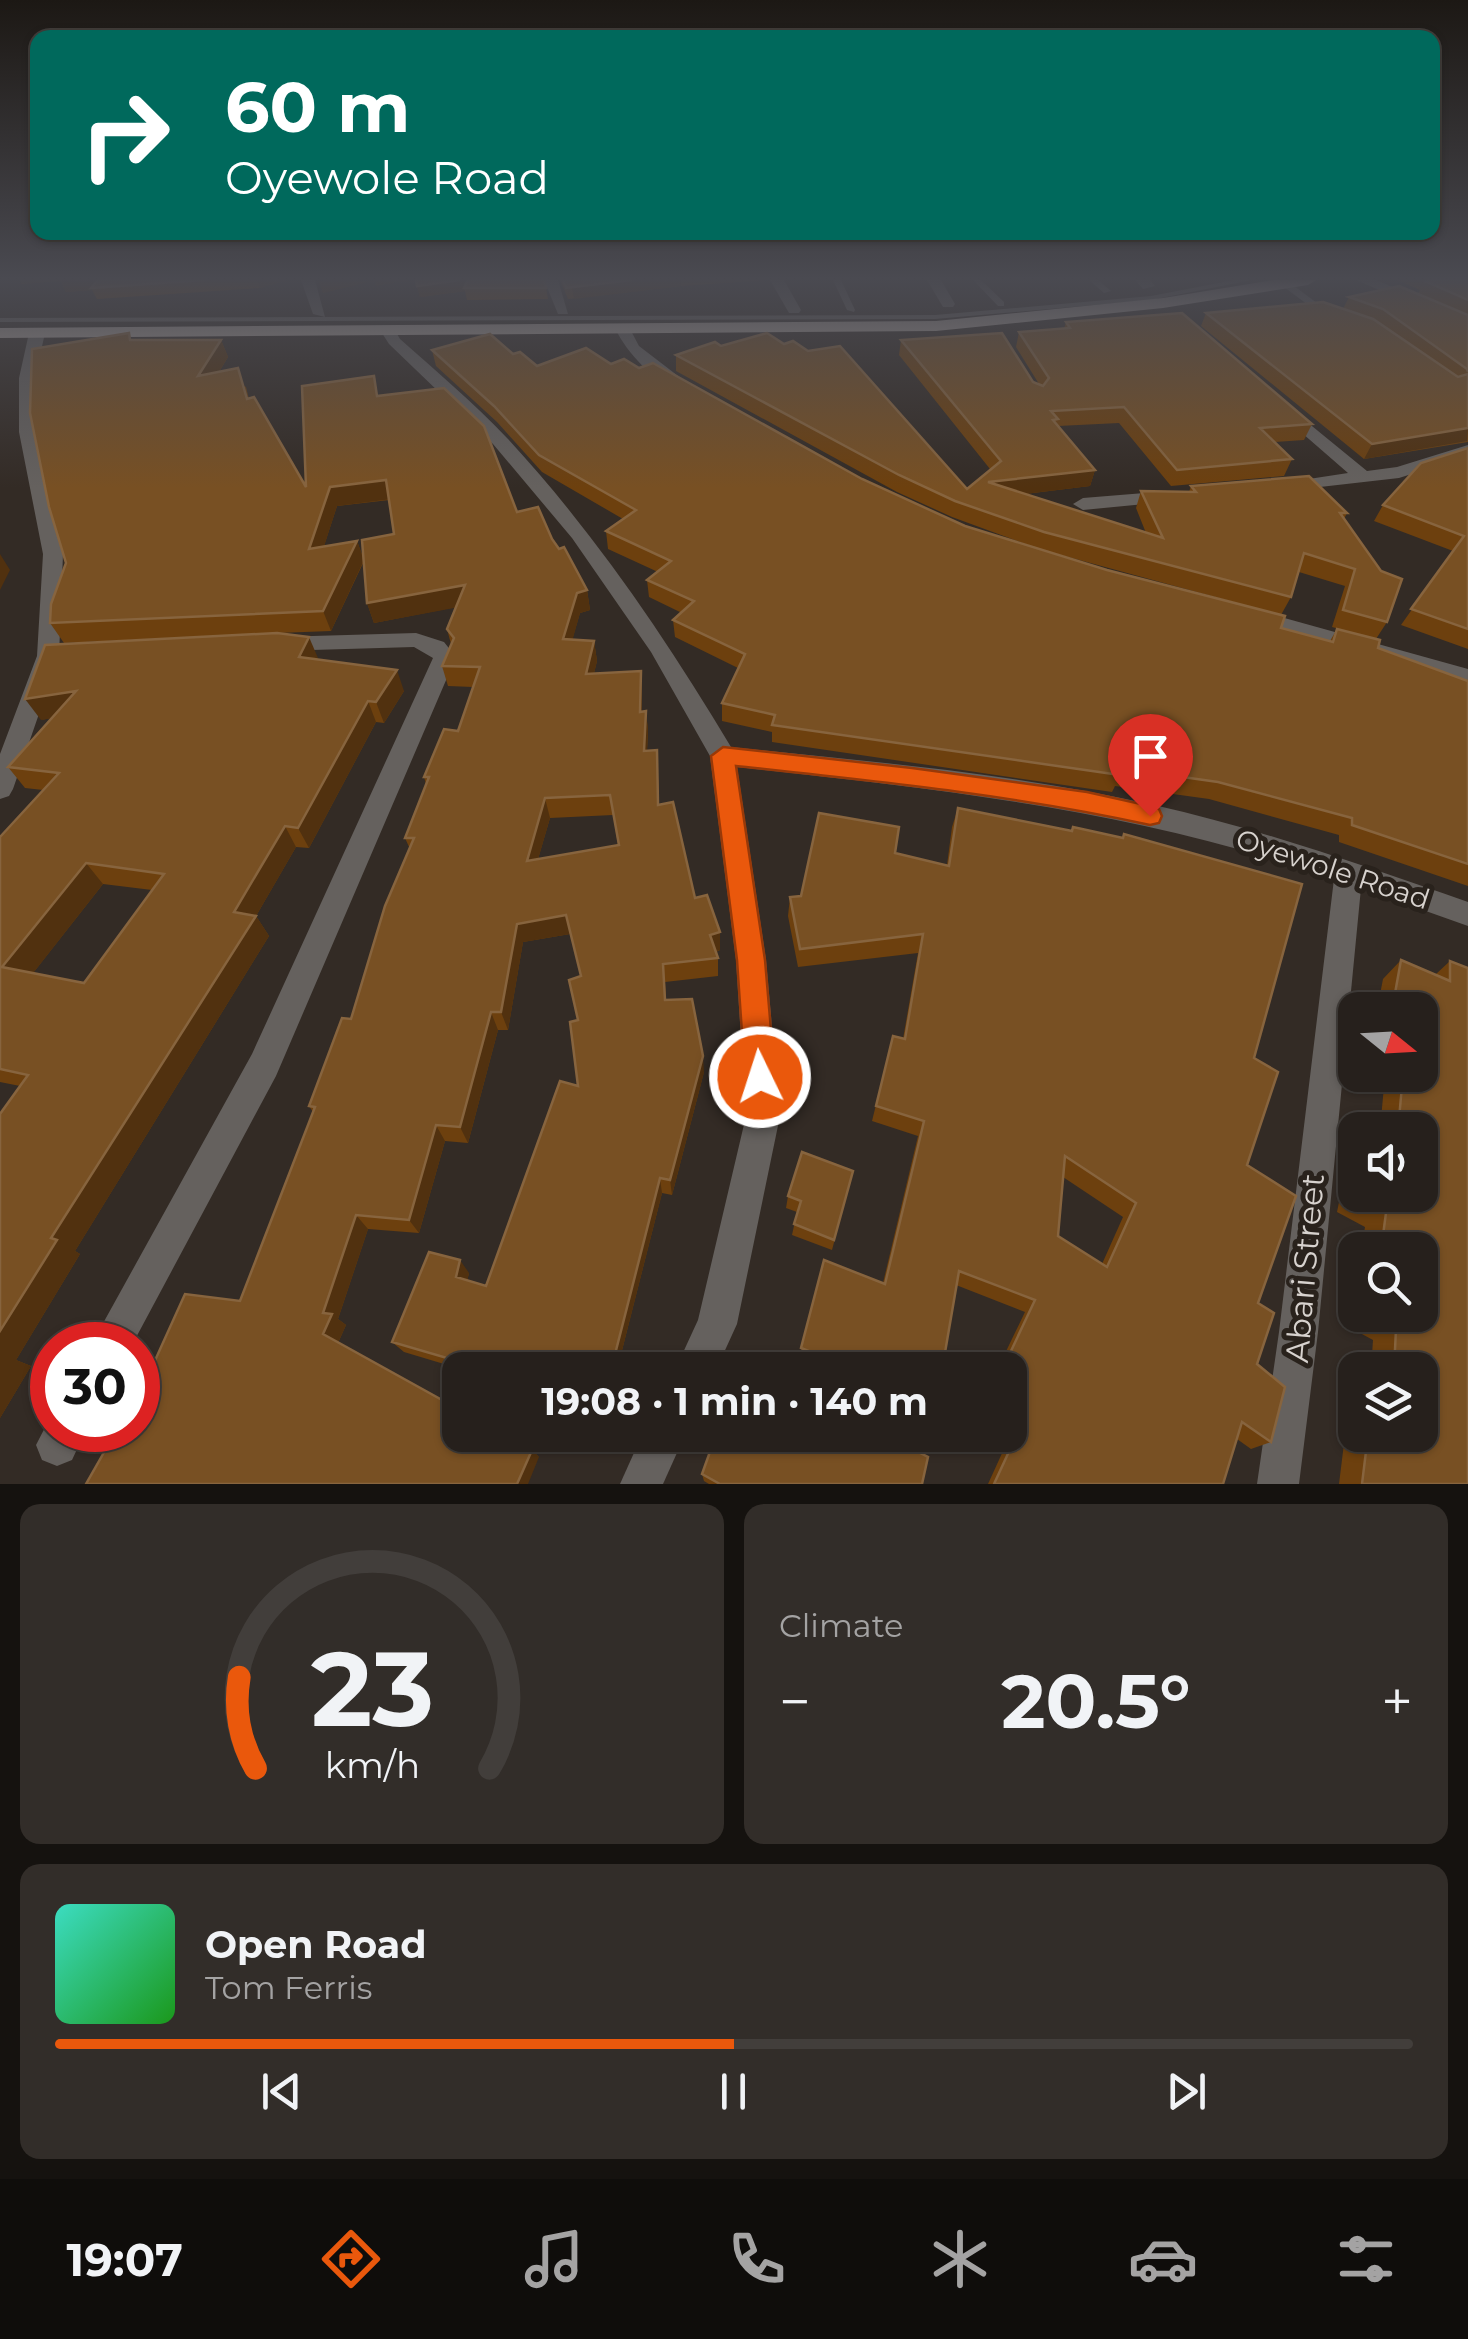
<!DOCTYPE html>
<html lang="en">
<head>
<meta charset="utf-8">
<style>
	:root { --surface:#26201c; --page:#322d29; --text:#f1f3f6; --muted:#a4a3a3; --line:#423e3b; --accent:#ea580c }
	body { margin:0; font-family:Montserrat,sans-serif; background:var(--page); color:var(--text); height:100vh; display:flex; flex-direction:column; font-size:38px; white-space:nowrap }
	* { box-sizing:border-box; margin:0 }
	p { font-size:32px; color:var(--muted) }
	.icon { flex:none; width:55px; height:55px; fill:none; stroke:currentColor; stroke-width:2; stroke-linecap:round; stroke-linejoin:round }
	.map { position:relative; height:1484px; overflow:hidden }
	.details { display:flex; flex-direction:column; gap:20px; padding:20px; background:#15120f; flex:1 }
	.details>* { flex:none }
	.banner { position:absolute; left:30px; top:30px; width:1410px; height:210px; border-radius:20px; box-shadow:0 2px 8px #0004,0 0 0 2px var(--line); background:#00695c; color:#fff; overflow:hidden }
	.needle { width:65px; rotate:108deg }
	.buttons { position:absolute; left:1338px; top:992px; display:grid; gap:20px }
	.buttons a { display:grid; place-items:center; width:100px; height:100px; border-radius:20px; background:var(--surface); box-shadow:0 2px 8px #0004,0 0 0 2px var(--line); font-size:50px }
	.speed { position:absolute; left:30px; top:1322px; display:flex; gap:20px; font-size:50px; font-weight:700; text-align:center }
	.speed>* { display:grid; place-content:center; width:130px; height:130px; border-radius:50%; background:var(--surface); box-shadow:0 2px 8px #0004,0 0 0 2px var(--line); line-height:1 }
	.speed .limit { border:15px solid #d22; background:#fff; color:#111 }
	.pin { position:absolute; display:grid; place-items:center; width:85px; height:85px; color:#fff; margin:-102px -42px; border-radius:50% 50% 50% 0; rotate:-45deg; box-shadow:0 0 10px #0007 }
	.pin .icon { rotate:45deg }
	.me { position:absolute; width:110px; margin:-55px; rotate:356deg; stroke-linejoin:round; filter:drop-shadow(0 0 8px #0008) }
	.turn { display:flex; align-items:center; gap:35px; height:210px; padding:0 30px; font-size:45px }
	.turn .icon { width:130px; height:130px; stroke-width:2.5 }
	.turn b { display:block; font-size:70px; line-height:85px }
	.big { font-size:75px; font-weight:700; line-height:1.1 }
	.details .tile { flex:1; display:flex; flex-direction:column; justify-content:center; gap:15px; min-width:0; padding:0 35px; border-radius:20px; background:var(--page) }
	.details .dial { align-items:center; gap:0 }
	.dial svg { height:260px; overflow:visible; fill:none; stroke:var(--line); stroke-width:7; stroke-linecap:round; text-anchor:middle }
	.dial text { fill:var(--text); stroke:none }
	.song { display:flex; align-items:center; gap:30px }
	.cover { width:120px; height:120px; border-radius:15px; background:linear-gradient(135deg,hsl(170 70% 55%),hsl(120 70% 35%)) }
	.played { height:10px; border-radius:5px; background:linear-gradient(90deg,var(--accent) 50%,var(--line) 50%) }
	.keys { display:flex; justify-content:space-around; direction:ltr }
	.heat { display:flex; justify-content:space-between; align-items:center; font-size:55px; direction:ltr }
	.details .tiles { flex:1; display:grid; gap:20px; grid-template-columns:1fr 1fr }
	.tile:last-child { grid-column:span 2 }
	.trip { position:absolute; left:442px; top:1352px; width:585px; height:100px; border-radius:20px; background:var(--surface); box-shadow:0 2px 8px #0004,0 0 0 2px var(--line); font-weight:700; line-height:100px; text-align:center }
	.tab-bar { display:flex; height:160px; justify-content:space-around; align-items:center; background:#0f0d0b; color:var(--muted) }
	.tab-bar .icon { width:70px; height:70px }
	.tab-bar .on { color:var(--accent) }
	.tab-bar b { font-size:45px; color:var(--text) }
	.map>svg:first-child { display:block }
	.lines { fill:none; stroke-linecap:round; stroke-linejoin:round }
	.lane { fill:#65615e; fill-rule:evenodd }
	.street { fill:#65615e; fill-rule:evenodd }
	.highway { fill:#b2a8a1; fill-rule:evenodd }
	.wall { fill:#6d400e; fill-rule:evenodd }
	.shaded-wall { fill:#51310f }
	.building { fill:#785023; stroke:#87643e; stroke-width:2.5; fill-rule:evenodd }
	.route { fill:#ea580c; stroke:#983908; stroke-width:2.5 }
	.labels { text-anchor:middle; stroke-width:10; stroke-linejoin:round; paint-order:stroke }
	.street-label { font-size:28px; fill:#d7d2ce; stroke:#29221c }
	.near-street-label { font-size:32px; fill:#d7d2ce; stroke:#29221c }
</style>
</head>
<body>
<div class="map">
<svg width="1468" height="1484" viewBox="0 0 1468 1484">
	<rect width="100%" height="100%" fill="#332b25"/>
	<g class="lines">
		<!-- lane -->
		<g class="lane">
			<path d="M833,280H841L855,310L854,312L847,310Z"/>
			<path d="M973,280H981L1004,302V306H998Z"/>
			<path d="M1089,280H1098L1111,291L1104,293Z"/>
			<path d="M1234,280H1252L1151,300L935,319L0,322V318L935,315L1151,296Z"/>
			<path d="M1284,283H1290L1325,309V313H1319L1284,287Z"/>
		</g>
		<!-- street -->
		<g class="street">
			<path d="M301,280H315L325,317L313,314Z"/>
			<path d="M544,280H558L568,314H558Z"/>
			<path d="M770,280H784L801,310L799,313H789Z"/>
			<path d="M927,280H941L955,304L953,307H943Z"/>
			<path d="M1135,280H1150L1155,286L1143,289Z"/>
			<path d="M1356,280H1376L1468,319V328Z"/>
			<path d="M383,327H393L400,339C436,371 474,403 507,438C594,532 665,637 731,747C872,762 1015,773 1154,805C1261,829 1364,866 1468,902V926L1361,888L1318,1332L1299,1484H1257L1279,1332L1334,879C1140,811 941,789 737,767L766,960L780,1116L737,1324L716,1370H675L698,1320L746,1116L736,960L710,756L651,652L572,538L493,444L389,344L380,330Z"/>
			<path d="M619,327H629L639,346L682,379V385C657,388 626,351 616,330Z"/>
			<path d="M37,328L45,333L35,378L37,432L63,554L59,656L13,789L9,796L0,799V754L37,656L43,554L19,432V378L29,333Z"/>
			<path d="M1285,404L1367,471L1397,467L1468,445V456L1399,478L1276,492V484L1348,473L1279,413L1277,409Z"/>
			<path d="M1169,491L1179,497L1176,501L1083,510L1073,504L1083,498Z"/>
			<path d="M1252,609L1468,669V685L1244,621L1241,616L1244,611Z"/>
			<path d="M416,633L444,642L456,657L276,1076L132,1345H91L252,1054L433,658L414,647L278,651L267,644L278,637Z"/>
			<path d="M52,1414V1430H86L72,1460L57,1466L42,1460L36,1445Z"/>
			<path d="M642,1435H685L663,1484H620Z"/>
		</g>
		<!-- highway -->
		<path class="highway" d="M1273,280H1316L1308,285L1163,308L936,331L0,338V328L936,321L1163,298Z"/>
	</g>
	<!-- wall -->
	<g class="wall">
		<path d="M20,280H287L260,288L97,299L92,290L66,292L61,281L21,284Z"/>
		<path d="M416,280L546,288L548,299L467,300L465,291L420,297Z"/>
		<path d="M560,280H767L681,286L568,299Z"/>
		<path d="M1398,280H1468V442L1364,459L1201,326L1206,313L1343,309L1349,297L1418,294L1420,290Z"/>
		<path d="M1066,322L1312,424L1304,440L1275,442L1292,459L1284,476L1171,486L1119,423L1058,426L1095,470L1090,486L1025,494L1146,533L1136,508L1141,491L1189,492L1191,486L1347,513L1344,519L1387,622L1376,639L1332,627L1345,586L1299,572L1291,597L1281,615L1039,549L952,517L897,492L676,371V355L967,489L990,469L899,355L901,340L1039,384L1016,347L1019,332L1064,329Z"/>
		<path d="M132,340H221L228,357L219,372L246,387L249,399L306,487L380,396L517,512L552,539L587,590L590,610L580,613L572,640L594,641L597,661L594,673L641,671L642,712L646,711L648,731L647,751L657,750L659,804L695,898L720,932V950L716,952L718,958V976L665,982L666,1000L704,1072L672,1195L662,1193L617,1370H464L404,1352L392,1342L469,1273L467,1281L486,1286L578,1086V1020L581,976L570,934L523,942L508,1030H498L468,1143L445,1141L419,1233L368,1229L338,1319L346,1325L338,1343L532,1450L539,1457L148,1376L240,1301L313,1112L309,1106L351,1019L410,849L405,838L426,784L424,777L458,731L473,687L448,686L442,666L451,644L447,629L456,607L374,623L367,603L364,561L331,631L278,633L318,659L404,691L384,723L376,722L309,848L296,847L256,916L269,936L75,1251L80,1254L16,1360L31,1366L0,1418L20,1086L0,1082V837L43,790L25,788L8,767L51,718L41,720L255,634L64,643L50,623L66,563ZM389,500L394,534L364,560L357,541L324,546L337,506ZM613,815L618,845L538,859L550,818ZM103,884L152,890L84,983L33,973Z"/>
		<path d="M432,350L513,354L537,366L611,364L639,368L862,479L965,526L1281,628L1330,641L1337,629L1378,648L1468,681V886L1339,842V835L1209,799L1115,786L1112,792L772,742V732L722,721V703L738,668L675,637L673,620L682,613L649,597L647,580L658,572L608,549L606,531L623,519L542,472L497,422L436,366Z"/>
		<path d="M1468,448V649L1401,625L1453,551L1374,521L1383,505Z"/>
		<path d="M958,808L1071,831L1073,827L1122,838L1124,834L1254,1058L1247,1165L1258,1303L1257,1364L1271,1442L1251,1449L1237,1439L1223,1484H988L1014,1427L1010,1424V1370H997L1025,1312L956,1285L942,1370H829L799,1358L824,1260L883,1283L918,1136L872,1121L893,1036L903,1039L918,953L798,967L788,916L790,897L801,896L895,853L947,865L952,827ZM1063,1177L1123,1217L1102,1264L1058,1236Z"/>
		<path d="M1401,960L1435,975L1450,961L1468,1484H1339L1347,1419L1355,1416V1435H1420V1370H1371L1373,1340L1349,1327L1355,1289V1315H1420V1250H1361L1365,1227L1337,1212L1349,1152L1355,1147V1195H1420V1130H1380L1385,1075H1420V1010H1377L1383,979Z"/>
		<path d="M853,1171L832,1250L792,1235L797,1212L786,1208L788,1196Z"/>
		<path d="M550,1435H574L570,1441Z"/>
		<path d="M702,1474L922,1484H709L704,1481Z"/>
	</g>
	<!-- shaded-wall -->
	<g class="shaded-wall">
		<path d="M103,280L91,288L92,290L66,292L61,281Z"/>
		<path d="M258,280H287L260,288Z"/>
		<path d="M326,280L373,281L323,293L319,282Z"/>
		<path d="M374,280H410L376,286Z"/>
		<path d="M460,280H468L464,288L465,291L420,297L417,286Z"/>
		<path d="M632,280H681V286L574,299L572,288Z"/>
		<path d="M221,340L228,357L205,395L198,376Z"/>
		<path d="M1468,428L1467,441L1364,459L1372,444Z"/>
		<path d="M1095,470L1090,486L984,499L988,482Z"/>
		<path d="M386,480L392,499L337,506L317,568L309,549L330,487Z"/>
		<path d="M357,541L364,560L331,631L323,611Z"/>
		<path d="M0,554L10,570L0,590Z"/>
		<path d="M465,585L470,605L374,623L367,603Z"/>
		<path d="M587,590L590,610L580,613L567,660L563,639L577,593Z"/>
		<path d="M309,637L318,658L299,657Z"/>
		<path d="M594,641L597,661L589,694L586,674Z"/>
		<path d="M397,670L404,691L384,723L376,702Z"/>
		<path d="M641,671L642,691V732L640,712Z"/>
		<path d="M76,691L91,712L41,720L25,699Z"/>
		<path d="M368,701L376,722L309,848L298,828Z"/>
		<path d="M646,711L648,731L646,771L644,751Z"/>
		<path d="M545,798L550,818L532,880L527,861Z"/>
		<path d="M285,826L296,847L256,916L269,936L75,1251L80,1254L16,1360L31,1366L0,1418V1331L234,912Z"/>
		<path d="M86,863L103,884L23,986L2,967Z"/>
		<path d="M566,915L570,934L523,942L508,1030L501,1012L517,924Z"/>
		<path d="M720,932V950L711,953L710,935Z"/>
		<path d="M491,1012L498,1030L468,1143L460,1127Z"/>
		<path d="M703,1056L704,1072L672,1195L670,1180Z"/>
		<path d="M436,1125L445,1141L419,1233L409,1220Z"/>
		<path d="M660,1178L662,1193L617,1370H611Z"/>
		<path d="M356,1215L368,1229L338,1319L346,1325L337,1345L323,1334V1313Z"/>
		<path d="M460,1260L469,1273L465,1290L456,1277Z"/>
		<path d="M532,1450L539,1457L528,1484H517Z"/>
	</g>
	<!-- building -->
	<g class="building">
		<path d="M98,280H204L91,288Z"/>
		<path d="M416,280H460L417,286Z"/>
		<path d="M468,280H544L546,288H464Z"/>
		<path d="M563,280H632L566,288Z"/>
		<path d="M1468,280V300L1425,281L1426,280Z"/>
		<path d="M1399,286L1468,315V372L1467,369L1383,309L1349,297Z"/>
		<path d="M1323,302L1373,319L1458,377L1468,374V428L1372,444L1206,313Z"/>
		<path d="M1182,313L1312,424L1260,428L1292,459L1177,470L1124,407L1051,411L1058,419L1053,420L1095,470L988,482L1163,538L1141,491L1196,492L1191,486L1309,476L1347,513H1340L1381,571L1402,579L1387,622L1343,610L1355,569L1304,553L1291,597L1044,532L955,501L899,475L676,355L715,342L721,346L767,333L784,344L793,341L808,351L840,346L967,489L1001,461L901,340L1002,333L1033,382L1043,386L1049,378L1019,332L1070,328L1066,322Z"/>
		<path d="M129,333L130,340H221L198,376L238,368L247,399L254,397L306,487L302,386L374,376L377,396L444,388L484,426L517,512L538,507L552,539L559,549L564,547L587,590L577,593L563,639L594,641L586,674L641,671L640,712L646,711L644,751L657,750L658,805L673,802L695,898L707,895L720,932L710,935L718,958L663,964L665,1000L692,999L703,1056L670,1180L660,1178L611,1370H488L392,1342L429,1252L460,1260L456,1277L486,1286L560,1081L578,1086L570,1022L578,1020L569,980L581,976L566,915L517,924L501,1012H491L460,1127L436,1125L409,1220L356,1215L323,1313L332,1314L323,1334L460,1410V1435H504L532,1450L517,1484H86L111,1440L106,1438L111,1430H138V1383L143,1374L148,1376L185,1294L240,1301L315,1107L309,1106L342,1018L351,1019L385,906L414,838H405L429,777H424L444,729L458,731L480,667L442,666L454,638L447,629L465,585L367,603L362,540L394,534L386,480L330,487L309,549L357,541L323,611L50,623L51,604L66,563L49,507L30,413L32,349ZM610,795L619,845L527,861L545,798Z"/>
		<path d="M490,334L513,354L520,352L537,366L586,348L611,364L624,359L639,368L653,363L862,479L965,526L1107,570L1285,616L1281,628L1333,642L1337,629L1380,640L1378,648L1468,681V864L1352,825V818L1218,782L1119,768L1120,775L772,725L775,715L722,703L745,654L673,620L694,601L647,580L671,561L606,531L636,510L539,455L494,406L432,350Z"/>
		<path d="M1468,448V629L1411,609L1464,536L1383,505L1421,463Z"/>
		<path d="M277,633L309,637L299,657L397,670L376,702L368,701L298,828L285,826L234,912L256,916L51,1238L57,1240L0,1331V1114L28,1075L0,1069V837L59,773L8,767L76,691L25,699L45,645ZM86,863L164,874L84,983L2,967Z"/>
		<path d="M958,808L1072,831L1073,827L1123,838L1124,834L1302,884L1254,1058L1278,1072L1247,1165L1296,1196L1258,1303L1274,1313L1257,1364L1285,1387L1271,1442L1242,1422L1223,1484H994L1024,1419L1010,1408V1370H1002L1035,1300L959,1271L942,1370H856L801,1348L824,1260L885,1284L924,1121L876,1106L893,1036L905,1039L923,934L800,949L790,897L801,896L819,813L899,827L895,853L949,866ZM1065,1156L1136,1203L1107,1267L1058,1236Z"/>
		<path d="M1401,960L1450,981V961L1468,968V1484H1362L1368,1435H1420V1370H1394L1396,1329L1371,1315H1420V1250H1381L1386,1213L1357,1198L1358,1195H1420V1130H1398L1403,1075H1420V1010H1392Z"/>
		<path d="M802,1152L853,1171L834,1240L794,1224L801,1201L788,1196Z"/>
		<path d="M742,1363L756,1370H740Z"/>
		<path d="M716,1435H884L928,1457L922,1484H720L702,1474Z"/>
	</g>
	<!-- sky -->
	<linearGradient id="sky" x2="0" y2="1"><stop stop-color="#1c1814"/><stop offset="0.57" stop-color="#4a4a51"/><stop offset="1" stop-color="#4a4a51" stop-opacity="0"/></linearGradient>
	<rect width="1468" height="488" fill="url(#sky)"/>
	<!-- route -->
	<path class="route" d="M723,747L912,768L1087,792L1150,806L1159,809L1162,816L1159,823L1150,825C1014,795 875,781 736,766L765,960L775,1077L771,1087L760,1092L749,1087L745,1077L737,960L711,756Z"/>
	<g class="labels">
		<!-- street labels -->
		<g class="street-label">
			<text transform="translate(1333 869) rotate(18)" y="10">Oyewole Road</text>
		</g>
		<!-- near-street labels -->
		<g class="near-street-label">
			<text transform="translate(1305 1268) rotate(-85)" y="11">Abari Street</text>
		</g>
	</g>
</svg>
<div class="buttons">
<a><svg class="needle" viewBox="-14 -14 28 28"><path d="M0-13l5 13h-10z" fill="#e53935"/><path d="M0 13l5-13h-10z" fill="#a4a3a3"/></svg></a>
<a><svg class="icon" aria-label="sound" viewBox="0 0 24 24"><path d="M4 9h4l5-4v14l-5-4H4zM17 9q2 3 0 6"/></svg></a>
<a><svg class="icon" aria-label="search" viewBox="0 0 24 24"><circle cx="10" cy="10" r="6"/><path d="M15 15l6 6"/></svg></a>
<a><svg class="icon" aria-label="layers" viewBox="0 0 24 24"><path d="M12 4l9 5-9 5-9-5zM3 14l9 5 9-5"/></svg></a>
</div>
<div class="speed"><div class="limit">30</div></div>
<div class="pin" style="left:1150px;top:816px;background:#d93025"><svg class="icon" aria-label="arrive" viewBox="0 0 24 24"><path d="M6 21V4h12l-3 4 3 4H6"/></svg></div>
<svg class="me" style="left:760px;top:1077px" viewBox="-20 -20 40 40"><circle r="17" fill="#ea580c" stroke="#fff" stroke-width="3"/><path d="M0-11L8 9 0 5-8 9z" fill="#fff"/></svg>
<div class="trip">19:08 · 1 min · 140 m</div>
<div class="banner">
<div class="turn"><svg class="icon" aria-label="right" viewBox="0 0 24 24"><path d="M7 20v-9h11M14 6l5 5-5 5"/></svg><div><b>60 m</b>Oyewole Road</div></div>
</div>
</div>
<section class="details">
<div class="tiles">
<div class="tile dial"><svg viewBox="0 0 100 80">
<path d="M14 69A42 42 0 1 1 86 69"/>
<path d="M14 69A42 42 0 0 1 9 41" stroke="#ea580c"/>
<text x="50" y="56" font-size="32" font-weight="700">23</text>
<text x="50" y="72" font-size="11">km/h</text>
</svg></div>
<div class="tile"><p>Climate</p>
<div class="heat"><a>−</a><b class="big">20.5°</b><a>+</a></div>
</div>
<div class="tile">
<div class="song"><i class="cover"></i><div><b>Open Road</b><p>Tom Ferris</p></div></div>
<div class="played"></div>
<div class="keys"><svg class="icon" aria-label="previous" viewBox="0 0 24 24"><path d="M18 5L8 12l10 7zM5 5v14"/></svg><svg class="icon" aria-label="pause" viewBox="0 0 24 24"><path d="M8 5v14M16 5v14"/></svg><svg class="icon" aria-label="next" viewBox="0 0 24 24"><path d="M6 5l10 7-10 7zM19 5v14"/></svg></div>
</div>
</div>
</section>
<nav class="tab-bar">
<b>19:07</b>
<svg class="icon on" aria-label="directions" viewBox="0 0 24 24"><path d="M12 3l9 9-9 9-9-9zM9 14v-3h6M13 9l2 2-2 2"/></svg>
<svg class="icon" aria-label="music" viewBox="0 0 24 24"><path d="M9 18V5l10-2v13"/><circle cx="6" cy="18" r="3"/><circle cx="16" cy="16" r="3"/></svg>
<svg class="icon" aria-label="phone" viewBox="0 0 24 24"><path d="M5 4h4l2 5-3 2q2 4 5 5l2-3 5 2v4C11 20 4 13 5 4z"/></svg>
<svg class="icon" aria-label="climate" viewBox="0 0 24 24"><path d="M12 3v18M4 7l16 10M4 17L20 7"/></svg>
<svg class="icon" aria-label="car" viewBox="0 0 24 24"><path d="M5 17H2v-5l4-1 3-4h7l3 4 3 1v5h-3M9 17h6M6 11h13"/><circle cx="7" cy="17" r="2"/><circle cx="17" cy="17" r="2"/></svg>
<svg class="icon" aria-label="filters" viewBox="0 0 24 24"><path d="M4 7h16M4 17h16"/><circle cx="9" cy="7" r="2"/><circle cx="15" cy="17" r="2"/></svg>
</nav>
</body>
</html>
